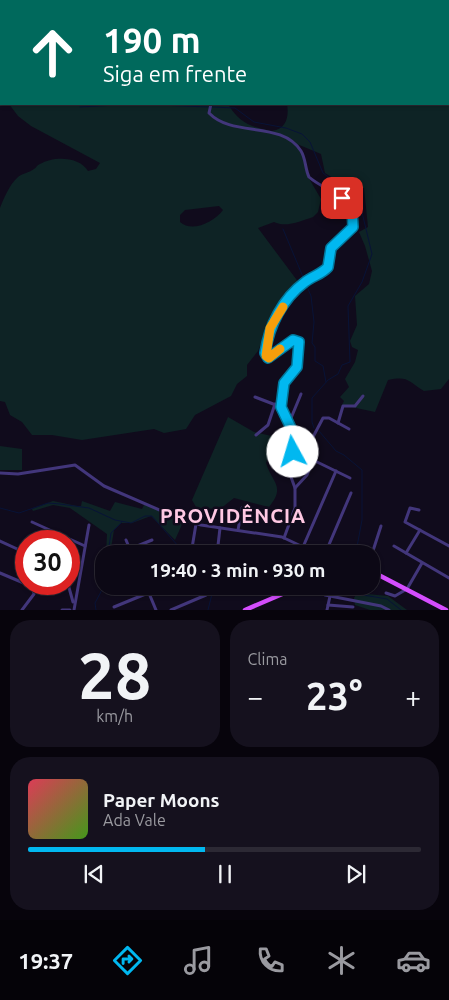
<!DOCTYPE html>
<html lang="pt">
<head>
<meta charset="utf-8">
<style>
	:root { --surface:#0c0815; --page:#15111e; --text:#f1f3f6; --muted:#9a9aa0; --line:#2c2934; --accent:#01b8f0 }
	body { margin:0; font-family:Ubuntu,sans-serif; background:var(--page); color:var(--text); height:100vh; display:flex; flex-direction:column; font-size:19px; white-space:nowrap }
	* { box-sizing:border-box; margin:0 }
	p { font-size:16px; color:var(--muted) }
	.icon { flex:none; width:28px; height:28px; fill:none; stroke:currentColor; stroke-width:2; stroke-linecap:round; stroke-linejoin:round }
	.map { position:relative; height:610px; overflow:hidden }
	.sheet { display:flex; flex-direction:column; gap:10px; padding:10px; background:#07040c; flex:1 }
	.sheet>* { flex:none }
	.top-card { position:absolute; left:0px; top:0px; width:450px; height:105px; box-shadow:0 1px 4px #0004,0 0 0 1px var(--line); background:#00695c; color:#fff; overflow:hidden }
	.speed { position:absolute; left:15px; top:530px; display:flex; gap:10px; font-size:25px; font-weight:700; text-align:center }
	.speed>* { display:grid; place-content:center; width:65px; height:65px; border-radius:50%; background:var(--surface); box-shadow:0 1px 4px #0004,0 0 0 1px var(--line); line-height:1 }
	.speed .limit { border:8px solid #d22; background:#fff; color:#111 }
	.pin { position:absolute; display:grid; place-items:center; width:42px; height:42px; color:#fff; margin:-21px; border-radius:10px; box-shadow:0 2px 8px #0006 }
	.me { position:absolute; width:55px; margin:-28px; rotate:354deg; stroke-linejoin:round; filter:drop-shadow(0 0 4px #0008) }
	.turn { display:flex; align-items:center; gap:18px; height:105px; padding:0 20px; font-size:22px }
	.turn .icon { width:65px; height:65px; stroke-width:2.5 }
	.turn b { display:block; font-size:35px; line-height:42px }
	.big { font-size:38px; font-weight:700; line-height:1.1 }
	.sheet .widget { flex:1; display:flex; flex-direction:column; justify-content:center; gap:8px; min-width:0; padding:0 18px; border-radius:20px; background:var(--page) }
	.sheet .dial { align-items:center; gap:0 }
	.dial b { font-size:65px; line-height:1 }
	.song { display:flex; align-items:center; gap:15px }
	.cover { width:60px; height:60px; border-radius:8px; background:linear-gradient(135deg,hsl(350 70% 55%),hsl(100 70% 35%)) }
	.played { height:5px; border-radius:2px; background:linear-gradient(90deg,var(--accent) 45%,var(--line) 45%) }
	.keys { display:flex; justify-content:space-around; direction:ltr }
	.heat { display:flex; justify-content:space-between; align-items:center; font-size:28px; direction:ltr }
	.sheet .tiles { flex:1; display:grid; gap:10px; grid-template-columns:1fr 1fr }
	.widget:last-child { grid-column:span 2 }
	.trip { position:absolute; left:95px; top:545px; width:285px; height:50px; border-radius:20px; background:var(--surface); box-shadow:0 1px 4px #0004,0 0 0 1px var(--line); font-weight:700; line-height:50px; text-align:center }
	.dock { display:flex; height:80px; justify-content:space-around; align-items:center; background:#050308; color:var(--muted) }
	.dock .icon { width:35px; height:35px }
	.dock .active { color:var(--accent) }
	.dock b { font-size:22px; color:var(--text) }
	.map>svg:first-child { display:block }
	.green { fill:#0e2325; fill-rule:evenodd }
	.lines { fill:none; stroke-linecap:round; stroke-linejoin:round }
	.stream { stroke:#081337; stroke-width:1 }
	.minor { stroke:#42367b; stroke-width:3 }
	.major { stroke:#d44dfe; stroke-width:4.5 }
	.route-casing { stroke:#01789c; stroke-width:12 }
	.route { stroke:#01b8f0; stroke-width:9 }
	.slow { stroke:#f59e0b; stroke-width:9 }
	.labels { text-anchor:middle; stroke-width:5; stroke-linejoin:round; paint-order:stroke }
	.district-label { font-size:20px; font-weight:bold; letter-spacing:1px; fill:#ffc8e3; stroke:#100b1c }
</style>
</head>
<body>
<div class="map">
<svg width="449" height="610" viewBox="0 0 449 610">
	<rect width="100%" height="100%" fill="#100b1c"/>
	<!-- green -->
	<g class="green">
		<path d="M0,0H95L96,1H1L0,48Z"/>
		<path d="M293,0H449V13V1Z"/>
		<path d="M449,35V379L441,389L424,391C407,381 409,376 388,380L375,412L342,405L344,401L340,397L349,387L345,379L355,362L358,350L352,347L350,341L357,325L355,296L369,284L372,271L365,246L359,232L368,227L364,188L351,189L325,173L321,154L297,144L305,158L307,175L321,199L318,212L313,217C301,221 286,228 274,222L258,228L299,283L281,308L271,317L258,351L247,365V376L237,384L231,396L195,415L186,429L164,433L154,429L82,440L52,435H32L22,422L10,415L5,402L0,401V208C3,200 10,184 17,178C22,173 29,173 34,169C36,168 37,165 40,164C53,156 79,156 88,171L96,169L100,163L31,126L18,116L9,104H228C239,123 251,127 272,131C287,129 289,116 287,104H449ZM219,206L223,210C214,222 192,233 180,222V215L185,210Z"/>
		<path d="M228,417L254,432L276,437L266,463C272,483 286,486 269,507L234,498L220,509L199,508L196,507L192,500Z"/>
		<path d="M0,446L22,449V470H0Z"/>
		<path d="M53,501L77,506H81L82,501L110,511L115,502L142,509L145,503L184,520L175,540L151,516L132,523H121L114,530L110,554H106L107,534L70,508L53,505L33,511L32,509Z"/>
		<path d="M357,593L388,596L407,610H370L355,605L354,598Z"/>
	</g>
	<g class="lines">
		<!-- stream -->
		<g class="stream">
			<path d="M128,1L130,0"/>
			<path d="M80,107L135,104L208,107"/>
			<path d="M212,107L235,108L254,122L286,128L302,134L310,142L323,173L359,200L360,204L372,254L362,282L348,306L350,362L342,365L338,374L328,380L312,398V422L314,428"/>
			<path d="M283,229L311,296L314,322L312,343L315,347V361L323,366L326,382"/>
			<path d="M319,431L336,451L344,455L362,470V520L356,552"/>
			<path d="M0,508L19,513L48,503L60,504L89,508L115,520L131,523L145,516H152L185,554"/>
			<path d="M108,554L111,533L122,522"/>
			<path d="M322,588L387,599L401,610"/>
			<path d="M96,610L95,603L104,586"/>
			<path d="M208,610L214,586"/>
		</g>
		<!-- minor -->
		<g class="minor">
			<path d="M27,0L28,1"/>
			<path d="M269,1V0"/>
			<path d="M211,104L209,113C233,138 281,120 301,151C306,159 305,169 309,177C319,186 332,190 342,198C373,223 341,231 331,248C328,254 331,261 329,267C322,274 313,276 306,281C291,292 255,339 267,358L293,340H298V364L284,383L281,407L292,434L291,477L295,488V508L284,538"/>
			<path d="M255,397L281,407"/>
			<path d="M289,423L301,394"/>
			<path d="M338,423L343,406H355L363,396"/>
			<path d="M256,435L268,425L275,404"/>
			<path d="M271,444L313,460L350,478"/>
			<path d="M303,456L323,418H329L349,429"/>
			<path d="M0,473L18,474L75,465L104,486L178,518L201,525L282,537L318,554"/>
			<path d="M295,488L307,475L313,460"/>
			<path d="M419,510L410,508L405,522L449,546"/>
			<path d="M32,522L85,546"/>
			<path d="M238,530L242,508"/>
			<path d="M126,540L132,554"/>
			<path d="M0,541L26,553"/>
			<path d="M394,546L449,578"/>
			<path d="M303,547L336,471"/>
			<path d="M130,549L152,540"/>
			<path d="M406,553L420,530"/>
			<path d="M191,554L196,524"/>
			<path d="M217,554L220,528"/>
			<path d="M325,554L351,493"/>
			<path d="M371,557L381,526"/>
			<path d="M0,573L26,584"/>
			<path d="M68,584L73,602"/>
			<path d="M146,586L156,610"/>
			<path d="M311,586L325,595L381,606L389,610"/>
			<path d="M386,593L395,596L407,589L422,563"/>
			<path d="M328,605L353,607"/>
			<path d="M114,607L165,586"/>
			<path d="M22,610L34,594L33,589L27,584"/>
			<path d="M62,610H70"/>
			<path d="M74,610L89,525"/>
			<path d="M171,610L206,595L211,586"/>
			<path d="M327,610L330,596"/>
		</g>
		<!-- major -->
		<g class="major">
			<path d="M371,571L446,610"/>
			<path d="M245,610L301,586"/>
		</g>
	</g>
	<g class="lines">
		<defs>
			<path id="route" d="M293,452L291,428L281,407L284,383L297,367L299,342L293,340L268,358L265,353C269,326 282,299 305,282C313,276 322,274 328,267L331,248L353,227L352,210L342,198"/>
		</defs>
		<!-- route casing -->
		<use href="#route" class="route-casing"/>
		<!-- route -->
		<use href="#route" class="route"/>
		<!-- slow -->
		<path class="slow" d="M280,349L269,358L266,356L270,328L283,307"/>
	</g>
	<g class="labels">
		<!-- district labels -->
		<g class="district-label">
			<text x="233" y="523">PROVIDÊNCIA</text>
		</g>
	</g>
</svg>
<div class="speed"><div class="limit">30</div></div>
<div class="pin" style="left:342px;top:198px;background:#d93025"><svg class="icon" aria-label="arrive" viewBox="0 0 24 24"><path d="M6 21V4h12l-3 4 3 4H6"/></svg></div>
<svg class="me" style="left:293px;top:452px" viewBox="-20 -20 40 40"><circle r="19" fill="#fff"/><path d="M0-13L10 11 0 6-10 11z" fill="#01b8f0"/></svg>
<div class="trip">19:40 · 3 min · 930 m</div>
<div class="top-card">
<div class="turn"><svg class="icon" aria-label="ahead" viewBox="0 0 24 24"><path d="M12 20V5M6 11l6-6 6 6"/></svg><div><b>190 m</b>Siga em frente</div></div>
</div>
</div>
<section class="sheet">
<div class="tiles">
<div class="widget dial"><b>28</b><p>km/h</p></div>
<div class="widget"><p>Clima</p>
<div class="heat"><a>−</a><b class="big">23°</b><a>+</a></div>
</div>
<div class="widget">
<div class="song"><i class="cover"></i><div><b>Paper Moons</b><p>Ada Vale</p></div></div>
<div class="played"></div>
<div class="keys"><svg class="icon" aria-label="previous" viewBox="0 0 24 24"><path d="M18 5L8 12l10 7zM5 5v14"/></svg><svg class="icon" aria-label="pause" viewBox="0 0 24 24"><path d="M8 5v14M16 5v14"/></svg><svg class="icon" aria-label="next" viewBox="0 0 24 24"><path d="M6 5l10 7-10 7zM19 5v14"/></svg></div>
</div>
</div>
</section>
<nav class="dock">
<b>19:37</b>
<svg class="icon active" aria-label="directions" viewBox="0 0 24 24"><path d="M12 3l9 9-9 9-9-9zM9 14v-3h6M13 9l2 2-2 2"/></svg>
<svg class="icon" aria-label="music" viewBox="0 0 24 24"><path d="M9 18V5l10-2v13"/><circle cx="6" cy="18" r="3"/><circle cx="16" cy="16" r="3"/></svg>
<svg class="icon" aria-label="phone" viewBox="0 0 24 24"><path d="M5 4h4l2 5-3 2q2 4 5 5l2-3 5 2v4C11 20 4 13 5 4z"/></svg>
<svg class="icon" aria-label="climate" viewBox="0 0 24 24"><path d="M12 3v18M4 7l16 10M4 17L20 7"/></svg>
<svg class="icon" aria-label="car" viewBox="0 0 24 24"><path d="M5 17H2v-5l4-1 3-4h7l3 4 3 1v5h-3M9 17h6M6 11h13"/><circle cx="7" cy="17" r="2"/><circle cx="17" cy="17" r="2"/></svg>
</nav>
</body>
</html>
